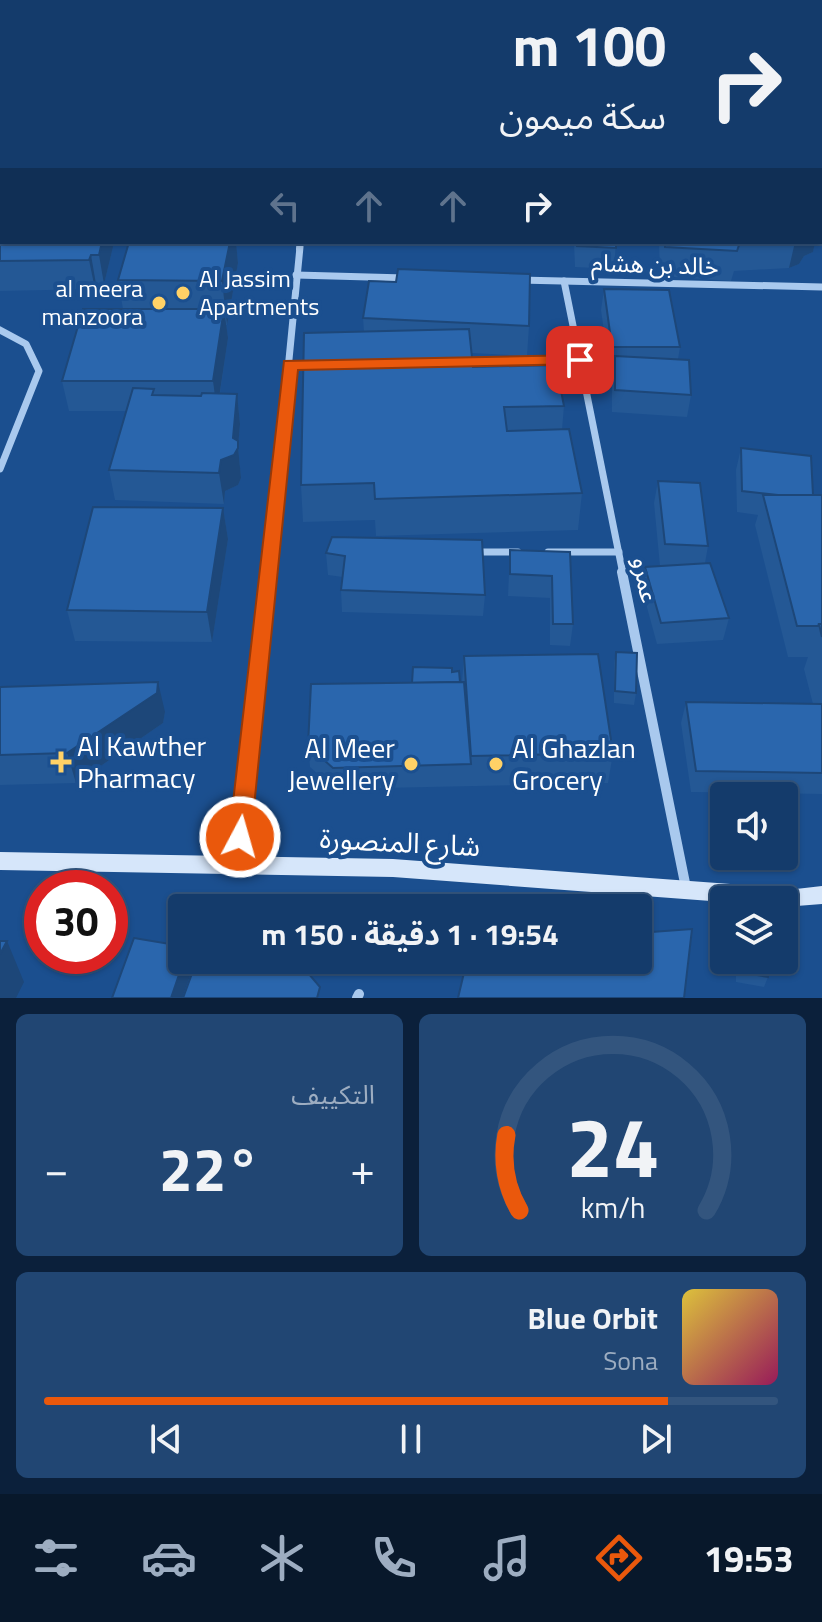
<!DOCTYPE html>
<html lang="ar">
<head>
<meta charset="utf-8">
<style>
	:root { --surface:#143b6b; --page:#214673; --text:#f1f3f6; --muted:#9dadc1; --line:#33557e; --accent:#ea580c }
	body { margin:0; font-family:"Titillium Web","Noto Sans Arabic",sans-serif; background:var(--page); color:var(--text); direction:rtl; height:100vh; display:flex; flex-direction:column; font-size:30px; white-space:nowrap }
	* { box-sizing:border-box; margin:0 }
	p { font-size:26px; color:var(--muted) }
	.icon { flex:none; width:44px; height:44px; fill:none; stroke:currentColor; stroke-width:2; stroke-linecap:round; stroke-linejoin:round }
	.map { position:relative; height:998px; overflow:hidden; direction:ltr }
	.side { display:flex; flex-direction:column; gap:16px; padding:16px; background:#0b203b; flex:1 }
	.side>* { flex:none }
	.guide { position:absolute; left:0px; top:0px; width:822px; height:244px; box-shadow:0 2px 6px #0004,0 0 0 2px var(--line); direction:rtl; background:#143b6b; color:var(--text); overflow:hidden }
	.tools { position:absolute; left:710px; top:782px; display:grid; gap:16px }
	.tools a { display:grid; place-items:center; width:88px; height:88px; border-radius:8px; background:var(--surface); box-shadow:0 2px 6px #0004,0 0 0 2px var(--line); font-size:40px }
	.speed { position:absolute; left:24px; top:870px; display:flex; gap:16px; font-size:40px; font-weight:700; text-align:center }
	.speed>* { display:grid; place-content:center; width:104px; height:104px; border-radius:50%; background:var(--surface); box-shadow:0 2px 6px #0004,0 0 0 2px var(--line); line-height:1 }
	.speed .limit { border:12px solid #d22; background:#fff; color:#111 }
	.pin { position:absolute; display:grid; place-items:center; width:68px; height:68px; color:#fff; margin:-34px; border-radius:16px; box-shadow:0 4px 12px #0006 }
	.me { position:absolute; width:88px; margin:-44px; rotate:6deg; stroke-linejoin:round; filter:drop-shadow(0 0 6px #0008) }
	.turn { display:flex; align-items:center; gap:28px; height:168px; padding:0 24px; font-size:36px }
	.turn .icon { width:104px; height:104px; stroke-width:2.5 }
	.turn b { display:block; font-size:56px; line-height:68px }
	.lanes { display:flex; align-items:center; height:76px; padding:0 24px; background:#0003; justify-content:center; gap:40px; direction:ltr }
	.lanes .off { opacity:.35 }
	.big { font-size:60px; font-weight:700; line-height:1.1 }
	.side .widget { flex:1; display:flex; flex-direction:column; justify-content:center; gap:12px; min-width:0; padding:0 28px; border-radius:12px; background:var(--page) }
	.side .dial { align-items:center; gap:0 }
	.dial svg { height:208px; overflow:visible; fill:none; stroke:var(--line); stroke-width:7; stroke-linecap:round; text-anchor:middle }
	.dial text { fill:var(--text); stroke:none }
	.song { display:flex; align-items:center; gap:24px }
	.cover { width:96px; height:96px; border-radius:12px; background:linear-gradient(135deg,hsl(50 70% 55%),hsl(330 70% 35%)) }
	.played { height:8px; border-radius:4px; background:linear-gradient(90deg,var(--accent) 85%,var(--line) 85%) }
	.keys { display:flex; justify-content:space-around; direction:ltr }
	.heat { display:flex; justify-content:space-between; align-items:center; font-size:44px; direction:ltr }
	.side .tiles { flex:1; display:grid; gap:16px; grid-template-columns:1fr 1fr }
	.widget:last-child { grid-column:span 2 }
	.trip { position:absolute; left:168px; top:894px; width:484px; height:80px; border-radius:8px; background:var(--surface); box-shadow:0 2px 6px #0004,0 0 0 2px var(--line); font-weight:700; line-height:80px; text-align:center; direction:rtl }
	.menu { display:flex; height:128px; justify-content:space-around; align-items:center; background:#08182b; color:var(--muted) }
	.menu .icon { width:56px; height:56px }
	.menu .on { color:var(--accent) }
	.menu b { font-size:36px; color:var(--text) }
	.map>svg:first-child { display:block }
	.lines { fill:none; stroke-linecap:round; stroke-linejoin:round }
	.street-far2 { stroke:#a9c9ee; stroke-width:6 }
	.street-far1 { stroke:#a9c9ee; stroke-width:7 }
	.street { stroke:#a9c9ee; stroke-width:10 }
	.secondary { fill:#d6e6fa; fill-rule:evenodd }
	.wall { fill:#245895 }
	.shaded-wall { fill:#1d4779 }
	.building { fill:#2a66ad; stroke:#1d4779; stroke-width:2 }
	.route { fill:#ea580c; stroke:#983908; stroke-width:2 }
	.poi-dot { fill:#ffd166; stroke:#1b4f8f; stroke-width:3 }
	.labels { text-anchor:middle; stroke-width:8; stroke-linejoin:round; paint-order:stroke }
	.street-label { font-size:24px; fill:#fff; stroke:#1b4f8f }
	.poi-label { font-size:24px; fill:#fff; stroke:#1b4f8f; text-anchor:start }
	.near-poi-label { font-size:28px; fill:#fff; stroke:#1b4f8f; text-anchor:start }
	.near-street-label { font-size:28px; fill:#fff; stroke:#1b4f8f }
</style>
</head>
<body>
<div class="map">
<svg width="822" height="998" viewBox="0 0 822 998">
	<rect width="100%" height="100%" fill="#1b4f8f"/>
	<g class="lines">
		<!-- street-far2 -->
		<path class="street-far2" d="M299,249L300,242"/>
		<!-- street-far1 -->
		<g class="street-far1">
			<path d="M296,275L405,278"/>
			<path d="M519,280L822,287"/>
			<path d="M564,281L623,574"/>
			<path d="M0,330L26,344L39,371L0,469"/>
			<path d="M465,362L580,360"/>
			<path d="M472,552H518"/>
			<path d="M548,552H619"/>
			<path d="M268,574L300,247"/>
		</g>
		<!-- street -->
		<g class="street">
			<path d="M622,572L686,888"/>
			<path d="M237,863L268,572"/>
			<path d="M357,998L359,994"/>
		</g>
		<!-- secondary -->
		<path class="secondary" d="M0,852L393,859L796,889L822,886V904L784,907V900H724V902L393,877L0,870Z"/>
	</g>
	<!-- wall -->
	<g class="wall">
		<path d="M0,0H176V2H2V177H0Z"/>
		<rect x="183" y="0" width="134" height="2"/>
		<rect x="362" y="0" width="99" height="2"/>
		<path d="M472,0H551V2H471Z"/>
		<path d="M820,164L822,165V228H820Z"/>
		<path d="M0,213L2,242H112L113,247L104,284H96L95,289L0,291Z"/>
		<path d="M129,242H236L238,263L227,325H226L228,338L220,393L237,394L240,424L238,447L241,478L238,485L225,491L224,504L115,500L109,470L126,411H69L62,381L123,309L118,280Z"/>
		<path d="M574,242H616L614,269L575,267Z"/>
		<path d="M659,242H815L813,252L804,256L799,264L789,268L734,271L731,281L660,276Z"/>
		<path d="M604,289L680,347L678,359L691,395L687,417L612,412V377L613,368H609L601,310Z"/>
		<path d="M363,318L529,326L527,356L472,353L473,367L564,406L562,430L582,493L578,530L376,536L375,520L303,522L301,485L364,332Z"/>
		<path d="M741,448L813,495H822V794L691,792L681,723L686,702L813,704L804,669L808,657H788L755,525L758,515L737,512L736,470Z"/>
		<path d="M658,481L708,546L705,563L729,618L723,640L657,644L642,589L645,567L660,566L654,503Z"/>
		<path d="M223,508L228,539L212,642L75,641L67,610Z"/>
		<path d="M332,537L485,595L483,616L342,612L341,590L343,577L328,575L326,553Z"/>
		<path d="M510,550L570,552L573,624L570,646L550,645V598L508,596Z"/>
		<path d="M616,652L636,693L634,705L614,703V663Z"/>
		<path d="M464,656L613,753L608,783L335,789L310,767L308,746L412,683L452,672L460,682H462Z"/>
		<path d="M0,687L165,712L163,723L76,783L0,785Z"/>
		<path d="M736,960H768V977L764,987L736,982Z"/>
	</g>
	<!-- shaded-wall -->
	<g class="shaded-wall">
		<path d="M102,242H112L113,247L104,284L99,255Z"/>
		<path d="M230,242H236L238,263L227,325L222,281Z"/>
		<path d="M795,242H815L813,252L804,256L799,264L789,268Z"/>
		<path d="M91,255L96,284L95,289L89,260Z"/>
		<path d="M224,309L228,338L217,411L213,381Z"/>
		<path d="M237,394L240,424L238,447L241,478L238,485L225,491L224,504L219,473L221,460L233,438Z"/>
		<path d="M223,508L228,539L212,642L207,612Z"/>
		<path d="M158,682L165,712L163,723L76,783L67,753Z"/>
		<path d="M7,941L24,982L16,998H0V954Z"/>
		<path d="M184,960H191L193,967L182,998H171Z"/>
	</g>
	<!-- building -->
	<g class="building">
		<rect x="362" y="0" width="73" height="2"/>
		<rect x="483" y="0" width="24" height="2"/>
		<path d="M0,9H2V142L0,143Z"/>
		<path d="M820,164L822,165V199H820Z"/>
		<path d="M0,213H2V242H102L99,255H91L89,260L0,261Z"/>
		<path d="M129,242H230L222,281L118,280Z"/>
		<path d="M577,242H616V248L577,246Z"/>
		<path d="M665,242H740L737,251L665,247Z"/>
		<path d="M398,269L530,274L529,326L363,318L369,281L396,282Z"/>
		<path d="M604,289L669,290L680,347H612Z"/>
		<path d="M83,309H224L213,381H62Z"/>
		<path d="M469,329L473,367L556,365L564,406L504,407L507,431L569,429L582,493L375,499L374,483L301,485L304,333Z"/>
		<path d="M615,356L689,360L691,395L615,390Z"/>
		<path d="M133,388L154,389L152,395L201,396L202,393L237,394L233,438L238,441V448L234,455L221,460L219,473L109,470Z"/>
		<path d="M741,448L811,456L813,495H778L742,491Z"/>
		<path d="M658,481L700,483L708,546L665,544Z"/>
		<path d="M763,495H822V624H819L818,626H797Z"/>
		<path d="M93,507L223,508L207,612L67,610Z"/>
		<path d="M332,537L482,540L485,595L341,590L345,556L326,553Z"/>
		<path d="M510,550L570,552L573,624H553L552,576L510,574Z"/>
		<path d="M710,563L729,618L661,623L645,567Z"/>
		<path d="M819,624H822V637Z"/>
		<path d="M616,652L637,653L636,693L615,691Z"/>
		<path d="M598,654L613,753L471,756L464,656Z"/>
		<path d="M413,667L452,668V672L459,671L460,682L412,683Z"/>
		<path d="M158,682L157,693L67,753L0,755V687Z"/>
		<path d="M464,682L471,764L333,768L308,746L311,684Z"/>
		<path d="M686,702L822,704V773L696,771Z"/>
		<path d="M692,929L684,998H458L467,960H638V933Z"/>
		<path d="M134,938L182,946V960H184L171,998H112Z"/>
		<path d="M0,941H7L0,954Z"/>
		<path d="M197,960H297L320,987L317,998H183Z"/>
		<path d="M739,960H768V977L739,972Z"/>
	</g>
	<!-- route -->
	<path class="route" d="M580,355L588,360L586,364L298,370L251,837L248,844L240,847L232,844L229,837L284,361Z"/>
	<!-- markers -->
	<g class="poi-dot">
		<circle cx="183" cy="293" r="8"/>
		<circle cx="159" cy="303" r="8"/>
		<path d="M57 750h8v8h8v8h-8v8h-8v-8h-8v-8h8z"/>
		<circle cx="411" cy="764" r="8"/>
		<circle cx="496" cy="764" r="8"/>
	</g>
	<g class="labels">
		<!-- street labels -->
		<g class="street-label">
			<text transform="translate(655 265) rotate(2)" y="8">خالد بن هشام</text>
			<text transform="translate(645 580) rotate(79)" y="8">عمرو</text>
		</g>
		<!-- poi labels -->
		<g class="poi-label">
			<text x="199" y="287">Al Jassim<tspan x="199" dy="28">Apartments</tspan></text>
			<text x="143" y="297" text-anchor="end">al meera<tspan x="143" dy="28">manzoora</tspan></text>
		</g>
		<!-- near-poi labels -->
		<g class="near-poi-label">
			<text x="77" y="756">Al Kawther<tspan x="77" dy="32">Pharmacy</tspan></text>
			<text x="395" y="758" text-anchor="end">Al Meer<tspan x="395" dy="32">Jewellery</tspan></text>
			<text x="512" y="758">Al Ghazlan<tspan x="512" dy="32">Grocery</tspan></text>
		</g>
		<!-- near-street labels -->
		<g class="near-street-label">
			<text transform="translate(400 842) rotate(3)" y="10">شارع المنصورة</text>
		</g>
	</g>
</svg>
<div class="tools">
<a><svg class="icon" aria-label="sound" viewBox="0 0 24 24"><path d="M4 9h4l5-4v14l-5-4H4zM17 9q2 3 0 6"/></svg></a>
<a><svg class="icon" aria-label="layers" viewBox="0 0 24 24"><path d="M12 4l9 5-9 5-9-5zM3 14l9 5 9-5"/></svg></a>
</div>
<div class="speed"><div class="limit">30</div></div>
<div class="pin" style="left:580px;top:360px;background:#d93025"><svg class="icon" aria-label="arrive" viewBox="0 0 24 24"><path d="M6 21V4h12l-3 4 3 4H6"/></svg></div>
<svg class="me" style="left:240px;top:837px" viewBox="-20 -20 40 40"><circle r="17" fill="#ea580c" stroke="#fff" stroke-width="3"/><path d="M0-11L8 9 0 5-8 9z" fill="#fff"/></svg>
<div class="trip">19:54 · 1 دقيقة · 150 m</div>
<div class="guide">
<div class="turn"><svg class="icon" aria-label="right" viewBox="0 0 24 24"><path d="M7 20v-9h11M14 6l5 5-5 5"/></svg><div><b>100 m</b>سكة ميمون</div></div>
<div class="lanes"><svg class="icon off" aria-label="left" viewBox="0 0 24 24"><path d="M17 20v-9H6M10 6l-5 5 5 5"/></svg><svg class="icon off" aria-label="ahead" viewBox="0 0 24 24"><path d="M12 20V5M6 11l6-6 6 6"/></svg><svg class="icon off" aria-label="ahead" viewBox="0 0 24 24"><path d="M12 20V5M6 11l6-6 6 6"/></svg><svg class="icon" aria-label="right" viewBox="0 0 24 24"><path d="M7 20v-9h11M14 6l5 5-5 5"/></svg></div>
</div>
</div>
<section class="side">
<div class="tiles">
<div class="widget dial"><svg viewBox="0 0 100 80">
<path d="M14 69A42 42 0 1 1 86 69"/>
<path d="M14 69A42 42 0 0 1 9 40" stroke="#ea580c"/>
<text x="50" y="56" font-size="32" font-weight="700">24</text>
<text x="50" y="72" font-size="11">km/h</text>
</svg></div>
<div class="widget"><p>التكييف</p>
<div class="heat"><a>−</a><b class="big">22°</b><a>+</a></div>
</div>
<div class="widget">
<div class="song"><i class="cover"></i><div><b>Blue Orbit</b><p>Sona</p></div></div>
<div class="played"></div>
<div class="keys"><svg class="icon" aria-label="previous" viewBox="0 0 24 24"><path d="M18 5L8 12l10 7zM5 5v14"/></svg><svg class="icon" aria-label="pause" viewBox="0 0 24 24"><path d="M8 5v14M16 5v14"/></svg><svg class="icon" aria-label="next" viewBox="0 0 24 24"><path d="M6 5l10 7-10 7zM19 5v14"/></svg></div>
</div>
</div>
</section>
<nav class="menu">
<b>19:53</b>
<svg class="icon on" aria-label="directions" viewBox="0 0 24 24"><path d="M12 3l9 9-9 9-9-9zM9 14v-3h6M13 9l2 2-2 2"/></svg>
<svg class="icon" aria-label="music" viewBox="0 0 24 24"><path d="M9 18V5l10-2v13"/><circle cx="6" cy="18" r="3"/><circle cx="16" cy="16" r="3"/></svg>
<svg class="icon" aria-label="phone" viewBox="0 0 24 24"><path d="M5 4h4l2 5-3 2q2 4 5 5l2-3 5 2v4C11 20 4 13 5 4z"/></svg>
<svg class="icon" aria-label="climate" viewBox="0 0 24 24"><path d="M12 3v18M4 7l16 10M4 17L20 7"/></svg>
<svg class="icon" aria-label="car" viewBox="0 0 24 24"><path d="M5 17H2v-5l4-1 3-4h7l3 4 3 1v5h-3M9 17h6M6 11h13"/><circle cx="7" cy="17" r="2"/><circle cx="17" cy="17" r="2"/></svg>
<svg class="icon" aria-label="filters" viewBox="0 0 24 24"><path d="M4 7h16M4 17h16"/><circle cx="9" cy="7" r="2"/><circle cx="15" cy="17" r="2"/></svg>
</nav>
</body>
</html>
